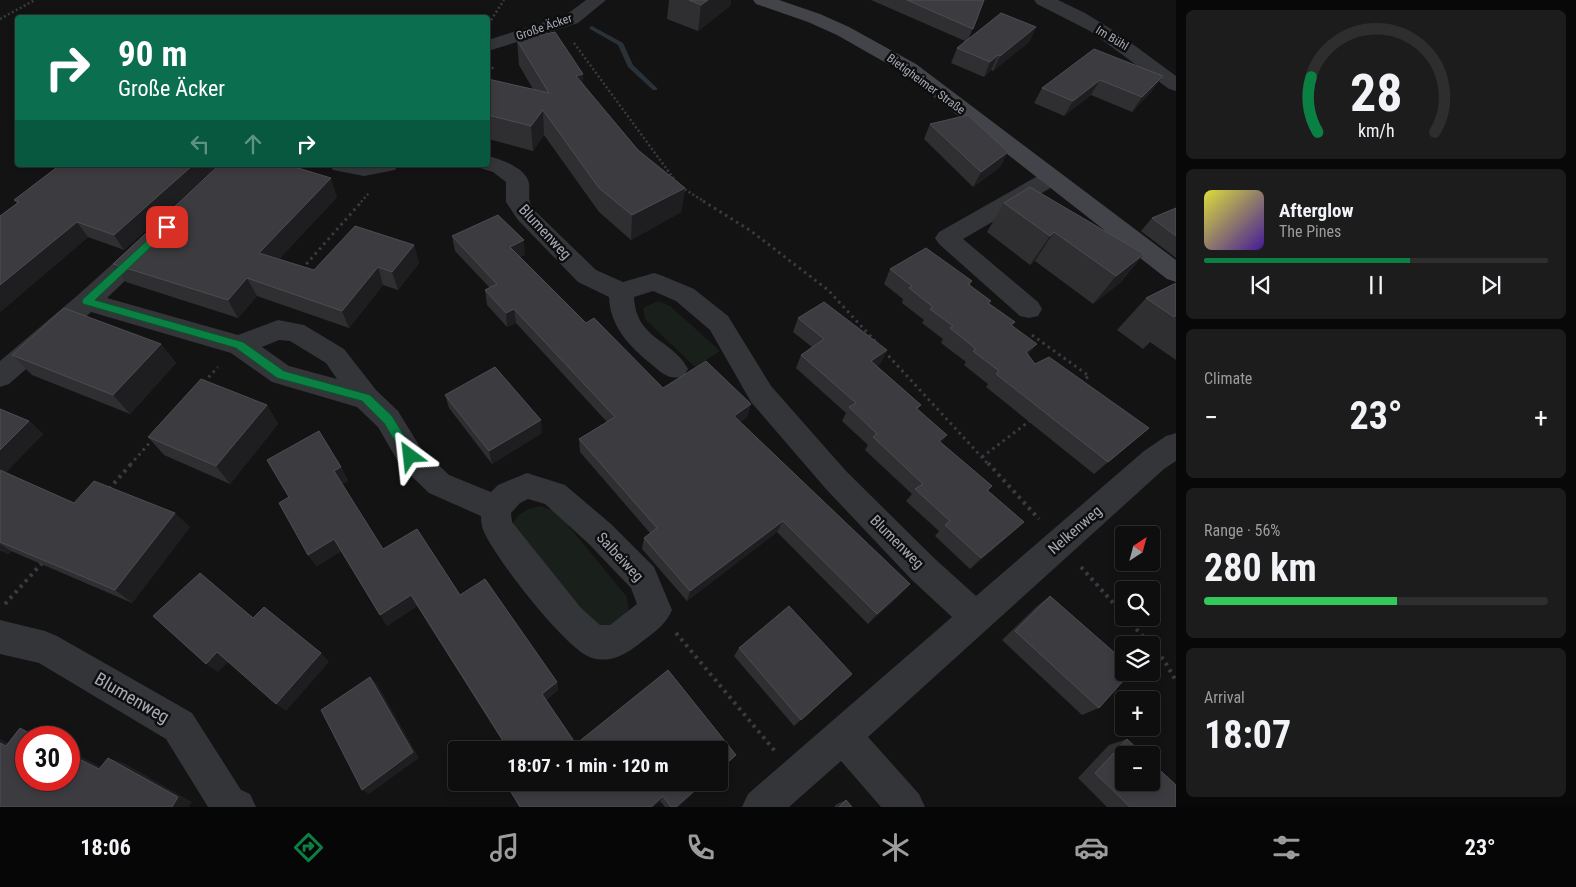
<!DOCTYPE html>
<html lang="en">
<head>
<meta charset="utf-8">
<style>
	:root { --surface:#0e0e0f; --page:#1c1c1d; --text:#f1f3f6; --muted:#9b9c9e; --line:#2e2e2f; --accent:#0b8043 }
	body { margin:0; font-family:"Roboto Condensed",sans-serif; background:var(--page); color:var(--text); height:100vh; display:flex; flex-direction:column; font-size:19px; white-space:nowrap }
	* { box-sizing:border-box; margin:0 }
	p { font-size:16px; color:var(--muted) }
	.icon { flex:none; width:28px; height:28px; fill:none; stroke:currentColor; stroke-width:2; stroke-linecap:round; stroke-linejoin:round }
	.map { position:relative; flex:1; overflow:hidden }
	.drawer { display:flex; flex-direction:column; gap:10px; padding:10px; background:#080808; width:400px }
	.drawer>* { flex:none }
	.hud { position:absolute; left:15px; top:15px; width:475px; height:152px; border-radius:5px; box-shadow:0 2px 8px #0003,0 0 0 1px var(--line); background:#0b6e4f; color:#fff; overflow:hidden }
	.needle { width:32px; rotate:36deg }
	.controls { position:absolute; left:1115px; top:526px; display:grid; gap:10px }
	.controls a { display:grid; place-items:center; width:45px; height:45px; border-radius:5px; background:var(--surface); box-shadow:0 2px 8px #0003,0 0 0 1px var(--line); font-size:25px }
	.speed { position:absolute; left:15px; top:726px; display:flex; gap:10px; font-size:25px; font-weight:700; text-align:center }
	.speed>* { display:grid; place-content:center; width:65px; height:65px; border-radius:50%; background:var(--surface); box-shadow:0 2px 8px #0003,0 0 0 1px var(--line); line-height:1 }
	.speed .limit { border:8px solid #d22; background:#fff; color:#111 }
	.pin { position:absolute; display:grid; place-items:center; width:42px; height:42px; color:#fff; margin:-21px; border-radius:10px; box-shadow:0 2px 8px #0006 }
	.me { position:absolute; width:55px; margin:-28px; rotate:330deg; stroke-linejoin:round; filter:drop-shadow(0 0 4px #0008) }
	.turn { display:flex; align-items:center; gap:18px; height:105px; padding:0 20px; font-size:22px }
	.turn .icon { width:65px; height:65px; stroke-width:2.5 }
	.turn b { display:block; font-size:35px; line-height:42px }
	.lanes { display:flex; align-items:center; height:48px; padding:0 20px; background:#0003; justify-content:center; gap:25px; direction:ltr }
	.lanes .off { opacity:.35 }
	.big { font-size:38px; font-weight:700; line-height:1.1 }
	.drawer .card { flex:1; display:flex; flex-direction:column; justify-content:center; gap:8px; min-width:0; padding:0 18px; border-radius:8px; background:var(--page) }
	.drawer .dial { align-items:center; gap:0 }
	.dial svg { height:130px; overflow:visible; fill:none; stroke:var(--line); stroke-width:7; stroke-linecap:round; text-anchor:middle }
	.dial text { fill:var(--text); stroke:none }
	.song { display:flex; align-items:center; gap:15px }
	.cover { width:60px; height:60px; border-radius:8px; background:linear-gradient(135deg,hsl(60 70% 55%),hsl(260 70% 35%)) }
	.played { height:5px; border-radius:2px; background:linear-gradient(90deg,var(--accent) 60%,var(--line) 60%) }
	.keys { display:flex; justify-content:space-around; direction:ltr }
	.heat { display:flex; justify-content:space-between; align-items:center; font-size:28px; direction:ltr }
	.charge { height:8px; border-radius:4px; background:linear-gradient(90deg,#34c759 56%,var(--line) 0) }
	.trip { position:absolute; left:448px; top:741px; width:280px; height:50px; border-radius:5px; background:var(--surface); box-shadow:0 2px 8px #0003,0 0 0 1px var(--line); font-weight:700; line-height:50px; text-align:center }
	.tab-bar { display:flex; height:80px; justify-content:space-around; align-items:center; background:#060606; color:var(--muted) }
	.tab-bar .icon { width:35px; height:35px }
	.tab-bar .active { color:var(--accent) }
	.tab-bar b { font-size:22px; color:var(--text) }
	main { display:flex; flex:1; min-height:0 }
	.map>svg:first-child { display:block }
	.green { fill:#191f1a }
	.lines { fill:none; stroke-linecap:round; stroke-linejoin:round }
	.stream { fill:#2a3137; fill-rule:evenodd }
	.path-far2 { stroke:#3a3b40; stroke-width:2.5; stroke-dasharray:2 2.5; stroke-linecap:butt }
	.path-far1 { stroke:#3a3b40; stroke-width:3; stroke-dasharray:2.5 4; stroke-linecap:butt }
	.path { stroke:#3a3b40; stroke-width:4; stroke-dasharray:3 4.5; stroke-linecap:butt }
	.street { fill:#343539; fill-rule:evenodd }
	.secondary { fill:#424449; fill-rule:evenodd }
	.wall { fill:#2f2f32 }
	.shaded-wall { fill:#1e1e20 }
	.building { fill:#3c3c40; stroke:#4c4d52 }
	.route { fill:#0b8043; stroke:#07532c }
	.labels { text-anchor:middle; stroke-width:5; stroke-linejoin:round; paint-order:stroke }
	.far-street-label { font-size:12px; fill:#a5a9b4; stroke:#0e0e0f }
	.street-label { font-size:15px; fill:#a5a9b4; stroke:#0e0e0f }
	.near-street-label { font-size:18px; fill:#a5a9b4; stroke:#0e0e0f }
</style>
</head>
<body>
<main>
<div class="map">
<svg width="1176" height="807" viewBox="0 0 1176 807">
	<rect width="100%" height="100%" fill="#131314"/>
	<!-- green -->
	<g class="green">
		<path d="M658,301L670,306L720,351L695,367L645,319L643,308Z"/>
		<path d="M541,506L557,512L627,597L630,621L600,639L509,531C516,515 523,509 541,506Z"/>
	</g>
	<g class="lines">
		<!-- stream -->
		<path class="stream" d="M592,26L623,43L633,65L657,88V90H653L628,67L618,45L590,29L589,28Z"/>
		<!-- path-far2 -->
		<g class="path-far2">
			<path d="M0,19L35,0"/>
			<path d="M491,20L504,0"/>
			<path d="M574,43L677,183"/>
			<path d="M488,71L494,67"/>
			<path d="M681,187L705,202"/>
			<path d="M361,202L369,193"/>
		</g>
		<!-- path-far1 -->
		<g class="path-far1">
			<path d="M703,201L751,231L828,290L875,341"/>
			<path d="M302,269L362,201"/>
			<path d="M1032,335L1089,376L1080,383"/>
			<path d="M884,351L989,465"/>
			<path d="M204,382L218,367"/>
			<path d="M982,457L1031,420"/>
			<path d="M130,465L153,439"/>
		</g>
		<!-- path -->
		<g class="path">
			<path d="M988,463L1039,519"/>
			<path d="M109,489L132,463"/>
			<path d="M1081,567L1124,615"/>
			<path d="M5,604L43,562"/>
			<path d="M1126,618L1151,645"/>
			<path d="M676,633L775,751"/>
			<path d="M1151,646L1164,660L1176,681"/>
		</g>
		<!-- street -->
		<g class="street">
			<path d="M586,0H606L578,23L488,51V40L566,15Z"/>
			<path d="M1034,0H1058L1085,13L1119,34L1176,76V91L1169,89L1090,31L1037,4Z"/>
			<path d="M488,156C500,159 523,167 528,180C532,192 525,197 534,210L596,270L623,282L654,273L663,276L694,289L728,316L771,386L846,471L934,558L976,596L1144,451L1166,436L1176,433V461L1164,469L868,737L919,794L925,807H881L841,761L789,807H742L748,794L952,617L912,580L826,489L751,402L710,330L676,301L653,291L634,297C636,340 673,339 688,369L684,376C669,381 662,373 651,364C629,346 610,326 609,297L578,282L518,220L506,202V182L493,172L480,168L479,165H488Z"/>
			<path d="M330,165H398L395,170L364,176L333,170Z"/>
			<path d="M1051,171L1059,173L1062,178L1059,183L963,239L1038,302L1042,309L1038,316L1029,318L1020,316L939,244L935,238L939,232L1043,173Z"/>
			<path d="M147,238L155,240L159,246L155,252L107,298L238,335L278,320L304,325L344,349L376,390L398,411L420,447L449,475L491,492L498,485L527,473L565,485L611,524L654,567L672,610C666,624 656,631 644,640C629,652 613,664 592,658C567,651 497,560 485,534C482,528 481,523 481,516L429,493L400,465L378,427L357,407L272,382L231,353L91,312L9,384L0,387V361L78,295L139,240ZM279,340L290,341L326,363L337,379L289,366L262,347ZM528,499L545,504L589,544L631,588L637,604L610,625H600L581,608L512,522L511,513L520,503Z"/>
			<path d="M0,620L45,631L57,636L192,713L241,790L250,794L256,807H208L166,739L39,663L0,654Z"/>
		</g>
		<!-- secondary -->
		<path class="secondary" d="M753,0H779L820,14L849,27L916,64L1176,260V282L1167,279L902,72L837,35L808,22L756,4Z"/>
	</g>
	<!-- wall -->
	<g class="wall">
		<path d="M669,0H731L730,6L698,31L667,19Z"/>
		<path d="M871,0H984L969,38L1036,27L1029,42L993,71L991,70L984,77L951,63L957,48L965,41Z"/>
		<path d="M517,40L583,84L638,150L685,188L681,212L631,240L599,212L544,135L533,151L488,139V79L533,89L519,65Z"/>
		<path d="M1094,49L1152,91L1132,112L1091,95L1064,116L1034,103L1042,88Z"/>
		<path d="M930,124L1008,152L1000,167L973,187L924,139Z"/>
		<path d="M60,165H218L124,250L88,237L0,312V216L17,203L14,200Z"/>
		<path d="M337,197L279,259L314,270L414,245L419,263L398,290L383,285L349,328L257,296L238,318L126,282L113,264Z"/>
		<path d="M1004,203L1144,254L1120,283L1093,304L1035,261L1030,265L987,232Z"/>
		<path d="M1176,208V258L1141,231L1152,218Z"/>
		<path d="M452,236L525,255L520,257L586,323L663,388L751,404L747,417L740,422L901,594L868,624L777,532L687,601L642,549L644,538L650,533L580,452L579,439L607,422L516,323L507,327L487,305L485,290L490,288L455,251Z"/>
		<path d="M890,269L972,281L970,285L989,303L1015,322L1012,325L1028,355L1035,364L1149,428L1094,474L986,387L988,384L964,365L966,362L941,343L943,339L922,323L924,320L902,303L903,299L884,284Z"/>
		<path d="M1176,283V360L1150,342L1143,349L1117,330L1146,298Z"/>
		<path d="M798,318L887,350L880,364L876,366L921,405L918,409L941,443L992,486L988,491L1012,533L970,569L935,536L939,531L906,501L912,494L865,450L868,445L842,421L846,413L796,368L801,355L812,347L793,332Z"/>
		<path d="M161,344L176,363L130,414L32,375L12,355Z"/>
		<path d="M445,395L542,433L492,464L449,408Z"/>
		<path d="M267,405L278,424L230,484L164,455L148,437Z"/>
		<path d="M0,409L29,421L43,434L5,473L74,503L190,527L132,603L11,551L8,554L0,550Z"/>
		<path d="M319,431L341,467L348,481L342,484L383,549L417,529L460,595L485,579L557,682L558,690L546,700L576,744L668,670L736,755L730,761L719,771V750H508L417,606L387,626L341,551L317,566L308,555L279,503L289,497L267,460Z"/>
		<path d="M1050,596L1099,708L1082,715L1002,640L1037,606Z"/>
		<path d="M739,648L852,674L794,726L734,656Z"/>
		<path d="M1127,739L1176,807H1107L1078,778L1109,745Z"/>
		<path d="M505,782H706L678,807H665L660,801L653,807H520Z"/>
		<path d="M846,800L852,807H834L837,804Z"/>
	</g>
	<!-- shaded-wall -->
	<g class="shaded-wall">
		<path d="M708,0H731L730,6L698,31L701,5Z"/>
		<path d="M1036,27L1029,42L993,71L1000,56Z"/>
		<path d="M998,55L991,70L984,77L990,62Z"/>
		<path d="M583,74V99L576,76Z"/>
		<path d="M1163,76L1152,91L1132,112L1142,97Z"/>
		<path d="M1100,80L1091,95L1064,116L1073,101Z"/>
		<path d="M543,110L544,135L533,151L531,126Z"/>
		<path d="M1008,152L1000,167L973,187L981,172Z"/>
		<path d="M193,165H218L124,250L114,235Z"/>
		<path d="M331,178L337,197L268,271L259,253Z"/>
		<path d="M685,188L681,212L631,240L632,215Z"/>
		<path d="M77,222L88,237L0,312V285Z"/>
		<path d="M1054,232L1035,261L1030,265L1050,236Z"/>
		<path d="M524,240L525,255L512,261L510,247Z"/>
		<path d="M414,245L419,263L398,290L392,272Z"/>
		<path d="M1144,254L1120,283L1093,304L1116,276Z"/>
		<path d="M378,267L383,285L349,328L342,311Z"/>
		<path d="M247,278L257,296L238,318L228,300Z"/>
		<path d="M514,309L516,323L507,327L506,313Z"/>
		<path d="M161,344L176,363L130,414L113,395Z"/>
		<path d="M1037,344L1026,358V352Z"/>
		<path d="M887,350L880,364L864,375L871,361Z"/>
		<path d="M751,404L747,417L730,429L734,416Z"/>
		<path d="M267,405L278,424L230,484L216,466Z"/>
		<path d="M541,420L542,433L492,464L489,451Z"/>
		<path d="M29,421L43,434L1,477L0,476V450Z"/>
		<path d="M1149,428L1134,441L1094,474L1108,462Z"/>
		<path d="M947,435L938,448L939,441Z"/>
		<path d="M341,467L348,481L341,485L334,471Z"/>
		<path d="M175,513L190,527L132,603L115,590Z"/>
		<path d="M783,521L777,532L687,601L690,591Z"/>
		<path d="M1024,522L1012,533L970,569L981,558Z"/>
		<path d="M334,539L342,551L317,566L308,555Z"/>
		<path d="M0,544L11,551L8,554L0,549Z"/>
		<path d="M910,584L901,594L868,624L877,614Z"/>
		<path d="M411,595L417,606L387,626L380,615Z"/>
		<path d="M217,652L229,661L218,672L206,664Z"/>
		<path d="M321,653L329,662L286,711L276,704Z"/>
		<path d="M370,677L377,684L419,758L369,794L362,790Z"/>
		<path d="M557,682L558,690L543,702L542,694Z"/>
		<path d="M20,728L39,735L44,738H38Z"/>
		<path d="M0,739L25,752L6,746L0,743Z"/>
		<path d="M69,750L116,775L99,769L69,754Z"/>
		<path d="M736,755L730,761L719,771V770Z"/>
		<path d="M108,758L124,763L192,802L189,807H172Z"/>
		<path d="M704,782H706L678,807H676Z"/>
		<path d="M663,796L660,801L653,807H651Z"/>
	</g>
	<!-- building -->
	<g class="building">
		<path d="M689,0H708L701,5Z"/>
		<path d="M907,0H984L973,29Z"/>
		<path d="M1001,13L1036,27L1000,56L998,55L990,62L957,48Z"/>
		<path d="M555,32L583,74L576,76L638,150L685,188L632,215L599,188L543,110L531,126L488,115V79L549,93L517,40Z"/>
		<path d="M1094,49L1163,76L1142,97L1100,80L1073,101L1042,88Z"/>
		<path d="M968,115L1008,152L981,172L930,124Z"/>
		<path d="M60,165H193L114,235L77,222L0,285V216L19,202L14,200Z"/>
		<path d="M219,165H288L331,178L259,253L314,270L355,226L414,245L392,272L378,267L342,311L247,278L228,300L113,264Z"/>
		<path d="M1030,187L1144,254L1116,276L1054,232L1050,236L1004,203Z"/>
		<path d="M1176,208V236L1152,218Z"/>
		<path d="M498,215L524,240L510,247L586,323L594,318L663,388L706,361L751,404L734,416L910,584L877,614L783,521L690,591L644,538L657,528L579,439L615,417L514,309L506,313L485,290L497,284L452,236Z"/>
		<path d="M926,248L972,281L968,284L991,301L988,303L1015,322L1011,325L1037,344L1026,352L1035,364L1049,357L1149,428L1108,462L996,374L999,371L973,351L976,349L950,328L953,326L930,309L933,307L909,288L912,286L890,269Z"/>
		<path d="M1176,283V315L1174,317L1146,298Z"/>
		<path d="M824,302L887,350L871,361L921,405L916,408L947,435L939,441L992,486L987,490L1024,522L981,558L945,525L950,521L915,489L923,484L873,437L877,434L849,407L856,403L801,355L824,339L798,318Z"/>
		<path d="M64,308L161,344L113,395L12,355Z"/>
		<path d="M495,367L541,420L489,451L445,395Z"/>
		<path d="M201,379L267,405L216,466L148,437Z"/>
		<path d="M0,409L29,421L0,450Z"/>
		<path d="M319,431L341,467L334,471L383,549L417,529L460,595L485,579L557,682L542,694L576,744L668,670L736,755L719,770V750H509L411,595L380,615L334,539L308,555L279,503L289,497L267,460Z"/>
		<path d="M0,470L74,503L94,481L175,513L115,590L0,542Z"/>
		<path d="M200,573L253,618L264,607L321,653L276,704L217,652L206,664L153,616Z"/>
		<path d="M1050,596L1124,661V672H1131L1099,708L1015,631Z"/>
		<path d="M789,606L852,674L801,720L739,648Z"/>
		<path d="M370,677L413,752L362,790L321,710Z"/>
		<path d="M20,728L38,738H26V780H69V754L99,769L108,758L178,797L172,807H0V743L6,746Z"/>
		<path d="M1127,739L1144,755H1124V782H1151V762L1176,785V807H1130L1095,773Z"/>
		<path d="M505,782H704L676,807H671L663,796L651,807H520Z"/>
		<path d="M846,800L852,807H839Z"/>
	</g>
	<!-- route -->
	<path class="route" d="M167,224L170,225V229L95,300L243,342L284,371L370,395L392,416L414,452L416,456L414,460L410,461L406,460L384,423L362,401L277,378L236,348L83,304L82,302L83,299L164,225Z"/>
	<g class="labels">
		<!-- far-street labels -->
		<g class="far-street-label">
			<text transform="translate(544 27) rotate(-19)" y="4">Große Äcker</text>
			<text transform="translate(1112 38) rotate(31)" y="4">Im Bühl</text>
			<text transform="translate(926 84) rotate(36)" y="4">Bietigheimer Straße</text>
		</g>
		<!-- street labels -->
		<g class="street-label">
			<text transform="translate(545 232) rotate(47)" y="5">Blumenweg</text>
			<text transform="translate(1075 530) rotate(-41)" y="5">Nelkenweg</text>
			<text transform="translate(897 542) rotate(45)" y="5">Blumenweg</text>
			<text transform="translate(620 557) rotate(47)" y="5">Salbeiweg</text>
		</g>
		<!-- near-street labels -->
		<g class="near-street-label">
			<text transform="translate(132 698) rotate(30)" y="6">Blumenweg</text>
		</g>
	</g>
</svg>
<div class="controls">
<a><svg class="needle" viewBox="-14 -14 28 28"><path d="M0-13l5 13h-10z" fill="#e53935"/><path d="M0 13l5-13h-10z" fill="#9b9c9e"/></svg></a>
<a><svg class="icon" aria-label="search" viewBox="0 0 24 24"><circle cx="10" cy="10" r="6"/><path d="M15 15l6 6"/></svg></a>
<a><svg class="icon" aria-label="layers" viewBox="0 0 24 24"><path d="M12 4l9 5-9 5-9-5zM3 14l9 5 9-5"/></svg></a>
<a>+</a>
<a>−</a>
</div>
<div class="speed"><div class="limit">30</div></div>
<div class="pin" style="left:167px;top:227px;background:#d93025"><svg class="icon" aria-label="arrive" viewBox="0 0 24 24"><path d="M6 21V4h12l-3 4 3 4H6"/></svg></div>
<svg class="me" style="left:410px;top:456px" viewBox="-20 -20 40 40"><path d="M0-17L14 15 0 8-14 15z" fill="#0b8043" stroke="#fff" stroke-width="4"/></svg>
<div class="trip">18:07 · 1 min · 120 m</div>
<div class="hud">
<div class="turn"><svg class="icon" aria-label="right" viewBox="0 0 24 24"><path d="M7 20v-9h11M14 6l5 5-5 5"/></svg><div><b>90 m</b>Große Äcker</div></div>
<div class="lanes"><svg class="icon off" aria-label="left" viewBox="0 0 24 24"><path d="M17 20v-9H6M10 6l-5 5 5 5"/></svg><svg class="icon off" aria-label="ahead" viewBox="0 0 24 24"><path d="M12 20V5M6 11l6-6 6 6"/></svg><svg class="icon" aria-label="right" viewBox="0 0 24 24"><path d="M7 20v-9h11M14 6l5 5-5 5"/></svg></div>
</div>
</div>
<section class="drawer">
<div class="card dial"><svg viewBox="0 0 100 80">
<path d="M14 69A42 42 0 1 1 86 69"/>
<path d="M14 69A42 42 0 0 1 10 35" stroke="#0b8043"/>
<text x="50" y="56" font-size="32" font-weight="700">28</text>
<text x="50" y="72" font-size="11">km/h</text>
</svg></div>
<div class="card">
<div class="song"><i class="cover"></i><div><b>Afterglow</b><p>The Pines</p></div></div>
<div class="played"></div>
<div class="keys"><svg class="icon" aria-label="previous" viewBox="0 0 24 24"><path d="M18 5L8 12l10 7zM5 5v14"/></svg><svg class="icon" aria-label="pause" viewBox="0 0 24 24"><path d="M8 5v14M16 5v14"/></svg><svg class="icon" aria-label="next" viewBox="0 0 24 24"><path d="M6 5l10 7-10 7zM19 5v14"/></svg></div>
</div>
<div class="card"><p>Climate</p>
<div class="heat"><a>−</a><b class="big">23°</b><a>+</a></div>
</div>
<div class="card"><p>Range · 56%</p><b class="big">280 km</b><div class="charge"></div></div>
<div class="card"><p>Arrival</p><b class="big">18:07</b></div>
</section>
</main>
<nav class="tab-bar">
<b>18:06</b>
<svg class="icon active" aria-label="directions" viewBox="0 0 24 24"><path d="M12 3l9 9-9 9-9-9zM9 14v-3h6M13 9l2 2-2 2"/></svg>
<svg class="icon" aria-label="music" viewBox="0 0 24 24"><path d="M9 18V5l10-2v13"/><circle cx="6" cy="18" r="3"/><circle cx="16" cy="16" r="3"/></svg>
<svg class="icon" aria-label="phone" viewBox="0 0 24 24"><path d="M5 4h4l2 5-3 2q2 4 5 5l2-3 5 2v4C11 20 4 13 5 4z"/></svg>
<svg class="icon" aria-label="climate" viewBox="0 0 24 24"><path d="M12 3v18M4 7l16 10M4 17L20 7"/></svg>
<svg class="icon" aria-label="car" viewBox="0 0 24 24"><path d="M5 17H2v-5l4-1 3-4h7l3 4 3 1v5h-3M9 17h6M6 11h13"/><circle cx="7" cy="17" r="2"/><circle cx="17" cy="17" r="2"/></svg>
<svg class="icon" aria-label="filters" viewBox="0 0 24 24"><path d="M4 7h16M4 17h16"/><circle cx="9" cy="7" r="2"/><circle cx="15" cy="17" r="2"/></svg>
<b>23°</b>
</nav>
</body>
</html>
